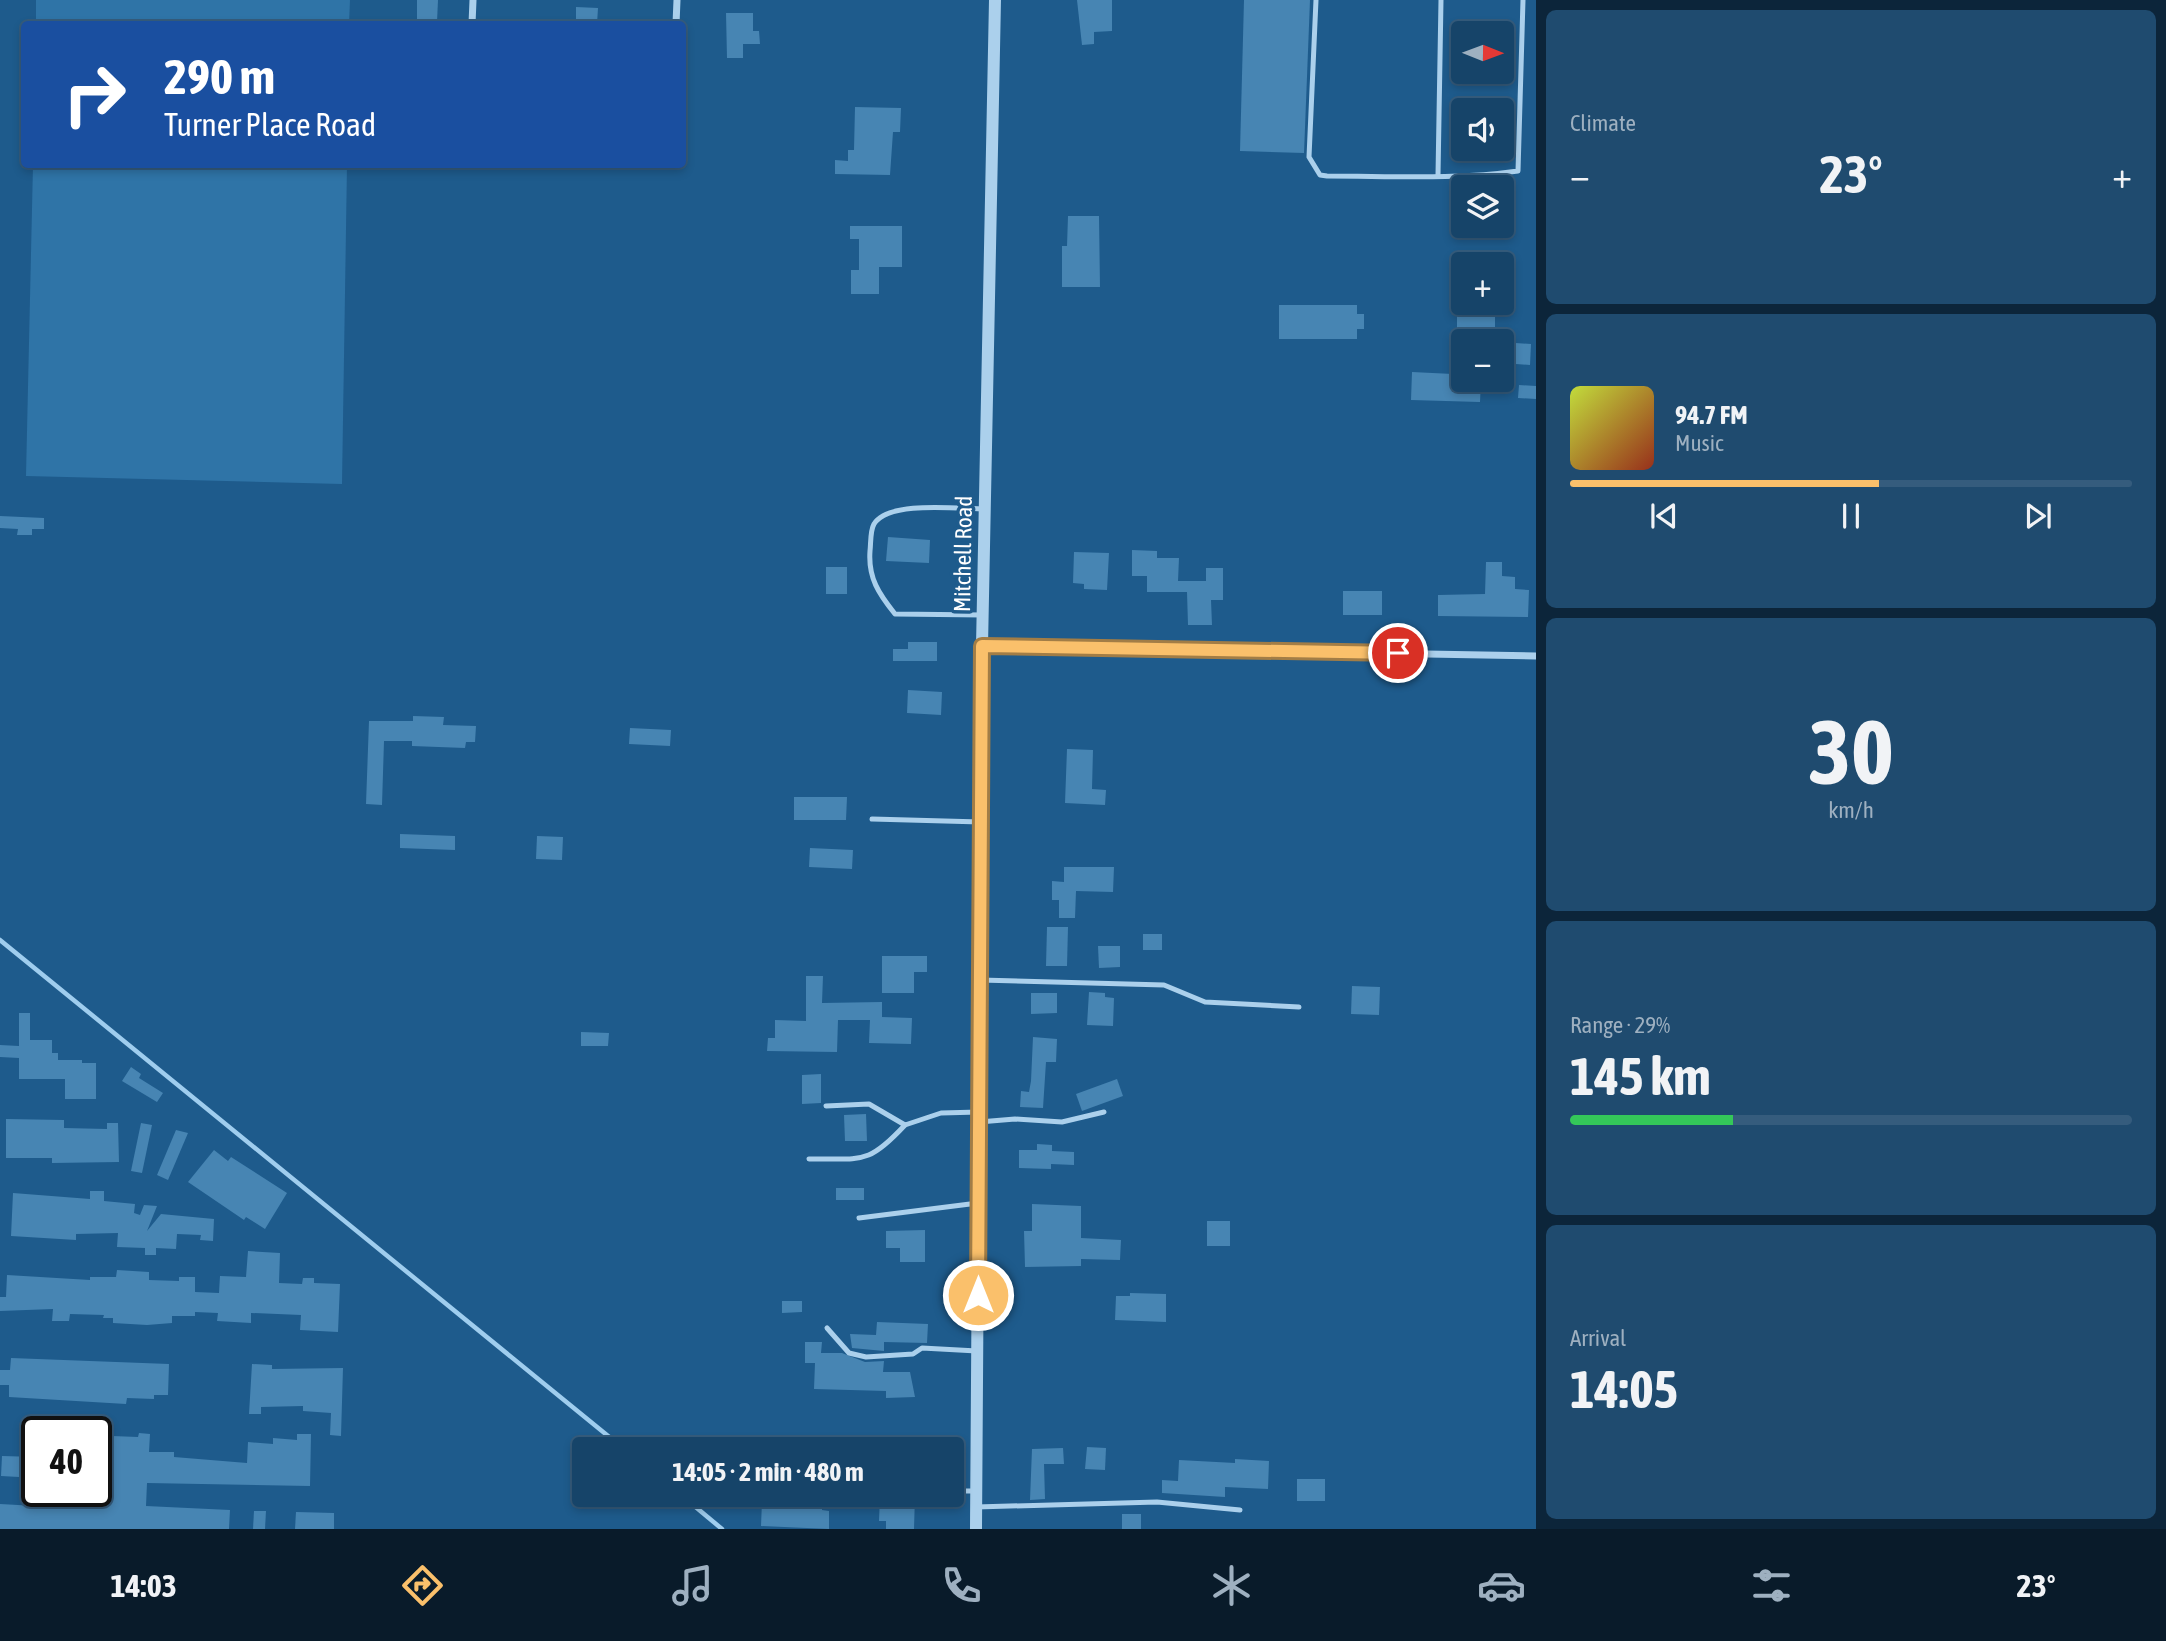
<!DOCTYPE html>
<html lang="en">
<head>
<meta charset="utf-8">
<style>
	:root { --surface:#164469; --page:#1f4b6f; --text:#f1f3f6; --muted:#9eb0c0; --line:#355c7d; --accent:#fac06b }
	body { margin:0; font-family:"Asap Condensed",sans-serif; background:var(--page); color:var(--text); height:100vh; display:flex; flex-direction:column; font-size:26px; white-space:nowrap }
	* { box-sizing:border-box; margin:0 }
	p { font-size:23px; color:var(--muted) }
	.icon { flex:none; width:38px; height:38px; fill:none; stroke:currentColor; stroke-width:2; stroke-linecap:round; stroke-linejoin:round }
	.map { position:relative; flex:1; overflow:hidden }
	.drawer { display:flex; flex-direction:column; gap:10px; padding:10px; background:#0c253a; width:630px }
	.drawer>* { flex:none }
	.banner { position:absolute; left:21px; top:21px; width:665px; height:147px; border-radius:7px; box-shadow:0 4px 10px #0003,0 0 0 2px var(--line); background:#1a4fa0; color:#fff; overflow:hidden }
	.needle { width:46px; rotate:91deg }
	.buttons { position:absolute; left:1451px; top:21px; display:grid; gap:14px }
	.buttons a { display:grid; place-items:center; width:63px; height:63px; border-radius:7px; background:var(--surface); box-shadow:0 4px 10px #0003,0 0 0 2px var(--line); font-size:35px }
	.speed { position:absolute; left:21px; top:1416px; display:flex; gap:14px; font-size:35px; font-weight:700; text-align:center }
	.speed>* { display:grid; place-content:center; width:91px; height:91px; border-radius:50%; background:var(--surface); box-shadow:0 4px 10px #0003,0 0 0 2px var(--line); line-height:1 }
	.speed .limit { border:4px solid #111; border-radius:10px; background:#fff; color:#111 }
	.pin { position:absolute; display:grid; place-items:center; width:60px; height:60px; color:#fff; margin:-30px; border:4px solid #fff; border-radius:50%; box-shadow:0 2px 7px #0007 }
	.me { position:absolute; width:77px; margin:-38px; rotate:0deg; stroke-linejoin:round; filter:drop-shadow(0 0 5px #0008) }
	.turn { display:flex; align-items:center; gap:24px; height:147px; padding:0 28px; font-size:32px }
	.turn .icon { width:91px; height:91px; stroke-width:2.5 }
	.turn b { display:block; font-size:49px; line-height:60px }
	.big { font-size:52px; font-weight:700; line-height:1.1 }
	.drawer .tile { flex:1; display:flex; flex-direction:column; justify-content:center; gap:10px; min-width:0; padding:0 24px; border-radius:10px; background:var(--page) }
	.drawer .dial { align-items:center; gap:0 }
	.dial b { font-size:91px; line-height:1 }
	.song { display:flex; align-items:center; gap:21px }
	.cover { width:84px; height:84px; border-radius:10px; background:linear-gradient(135deg,hsl(70 70% 55%),hsl(10 70% 35%)) }
	.played { height:7px; border-radius:4px; background:linear-gradient(90deg,var(--accent) 55%,var(--line) 55%) }
	.keys { display:flex; justify-content:space-around; direction:ltr }
	.heat { display:flex; justify-content:space-between; align-items:center; font-size:38px; direction:ltr }
	.charge { height:10px; border-radius:5px; background:linear-gradient(90deg,#34c759 29%,var(--line) 0) }
	.trip { position:absolute; left:572px; top:1437px; width:392px; height:70px; border-radius:7px; background:var(--surface); box-shadow:0 4px 10px #0003,0 0 0 2px var(--line); font-weight:700; line-height:70px; text-align:center }
	.dock { display:flex; height:112px; justify-content:space-around; align-items:center; background:#091b2a; color:var(--muted) }
	.dock .icon { width:49px; height:49px }
	.dock .on { color:var(--accent) }
	.dock b { font-size:32px; color:var(--text) }
	main { display:flex; flex:1; min-height:0 }
	.map>svg:first-child { display:block }
	.green { fill:#2f74a7 }
	.lines { fill:none; stroke-linecap:round; stroke-linejoin:round }
	.stream { stroke:#9fcdee; stroke-width:4.5 }
	.building { fill:#4785b3 }
	.service { stroke:#abd0ec; stroke-width:5 }
	.minor { stroke:#abd0ec; stroke-width:7 }
	.tertiary { stroke:#abd0ec; stroke-width:12 }
	.route-casing { stroke:#a27d46; stroke-width:18 }
	.route { stroke:#fac06b; stroke-width:12 }
	.labels { text-anchor:middle; stroke-width:7; stroke-linejoin:round; paint-order:stroke }
	.street-label { font-size:23px; fill:#fff; stroke:#1e5b8c }
</style>
</head>
<body>
<main>
<div class="map">
<svg width="1536" height="1529" viewBox="0 0 1536 1529">
	<rect width="100%" height="100%" fill="#1e5b8c"/>
	<!-- green -->
	<g class="green">
		<path d="M36,0H350L349,24H36Z"/>
		<path d="M33,165H347L342,484L26,476Z"/>
	</g>
	<g class="lines">
		<!-- stream -->
		<g class="stream">
			<path d="M0,940L624,1449"/>
			<path d="M680,1494L722,1529"/>
		</g>
	</g>
	<!-- building -->
	<g class="building">
		<path d="M417,0H438L437,22H417Z"/>
		<path d="M1077,0H1112V31L1094,32V44L1082,45Z"/>
		<path d="M1244,0H1310L1304,153L1240,151Z"/>
		<path d="M576,7L598,8L597,24H576Z"/>
		<path d="M726,13H753V31H759L760,44H743V58H727Z"/>
		<path d="M855,107L901,108L900,132H893L890,175L835,174V160L848,161V150H854Z"/>
		<path d="M1068,216H1099L1100,287H1062V246H1067Z"/>
		<path d="M850,226H902V267H879V294H851V270H859V239H850Z"/>
		<path d="M1279,305H1357V314H1364V329H1357V339H1279Z"/>
		<path d="M1470,305H1495V336H1472V341H1457V312H1470Z"/>
		<path d="M1502,342L1531,344L1530,365L1502,363Z"/>
		<path d="M1412,372L1453,374V380L1481,381L1480,402L1411,400Z"/>
		<path d="M1519,385L1536,386V399L1518,398Z"/>
		<path d="M0,516L44,518V529H32V535H17L18,529L0,528Z"/>
		<path d="M888,537L930,540L929,563L886,561Z"/>
		<path d="M1132,550L1157,551V558H1179L1178,581H1206V568H1223V600H1211L1212,625H1188L1187,592H1147V576H1132Z"/>
		<path d="M1074,552L1109,553L1107,590L1084,589V584L1073,583Z"/>
		<path d="M1486,562H1502V576L1515,577V589L1529,590L1528,617L1438,616V595L1485,594Z"/>
		<rect x="826" y="567" width="21" height="27"/>
		<rect x="1343" y="591" width="39" height="24"/>
		<path d="M908,642H937V661H893V649H908Z"/>
		<path d="M908,690L942,692L941,715L907,713Z"/>
		<path d="M413,716L444,717L443,725L476,726L475,742H466L465,748L412,746V741H384L382,805L366,804L369,721H413Z"/>
		<path d="M630,728L671,730L670,746L629,744Z"/>
		<path d="M1067,749L1093,750L1092,789L1106,790L1105,805L1065,803Z"/>
		<path d="M794,797H847L846,820H794Z"/>
		<path d="M400,834L455,836V850L400,848Z"/>
		<path d="M537,836L563,837L562,860L536,859Z"/>
		<path d="M810,848L853,850L852,869L809,867Z"/>
		<path d="M1064,867H1114L1113,892L1076,891L1075,918H1059V900H1052V881L1064,882Z"/>
		<path d="M1047,927H1068L1067,966H1046Z"/>
		<rect x="1143" y="934" width="19" height="16"/>
		<path d="M1098,946H1120V967L1099,968Z"/>
		<path d="M882,956H927V972H914V993H882Z"/>
		<path d="M806,976H823L822,1003L882,1002V1017L912,1018L911,1044L869,1043L870,1020H838L837,1052L767,1051L768,1038H775V1020L806,1021Z"/>
		<path d="M1352,986L1380,987L1379,1015L1351,1014Z"/>
		<path d="M1089,992L1105,993V997L1114,998L1113,1026L1087,1025Z"/>
		<path d="M1031,993H1057V1013L1031,1014Z"/>
		<path d="M19,1013H30V1040H52V1053H58V1060H82V1063H96V1099H65V1079H19V1058L0,1057V1045L19,1046Z"/>
		<path d="M581,1032L609,1033L608,1046H581Z"/>
		<path d="M1033,1037L1057,1039L1056,1062H1046L1043,1108L1020,1107L1021,1091L1029,1092L1031,1081Z"/>
		<path d="M131,1067L141,1074L139,1078L163,1093L157,1102L122,1081Z"/>
		<path d="M821,1074V1103L802,1104V1075Z"/>
		<path d="M1117,1079L1123,1096L1082,1111L1076,1094Z"/>
		<path d="M866,1114L867,1141H845L844,1115Z"/>
		<path d="M6,1119L64,1120V1128L107,1129V1123H118L119,1162L52,1163V1158H6Z"/>
		<path d="M141,1123L152,1125L142,1173L131,1171Z"/>
		<path d="M176,1130L188,1133L168,1180L157,1175Z"/>
		<path d="M1037,1144L1052,1145V1151L1074,1152V1165L1051,1164V1169L1019,1168V1150H1037Z"/>
		<path d="M214,1150L228,1161L231,1157L287,1193L265,1229L246,1217L244,1220L188,1182Z"/>
		<rect x="836" y="1188" width="28" height="12"/>
		<path d="M90,1191H104V1201L135,1204L134,1213L140,1215L144,1205L157,1206L147,1231L161,1214L214,1219L213,1241L200,1240L201,1235L177,1234L176,1249L156,1248V1255H145V1248L117,1247L118,1233L76,1234V1240L11,1236L13,1193L90,1199Z"/>
		<path d="M1032,1204L1081,1206V1238L1121,1240L1120,1260L1081,1259V1266L1025,1267L1024,1231H1032Z"/>
		<rect x="1207" y="1221" width="23" height="25"/>
		<path d="M925,1230V1262H900V1248H886V1231Z"/>
		<path d="M248,1251L280,1253L279,1283L302,1284L303,1278H314V1283L340,1284L338,1332L300,1330L301,1315L251,1313V1323L217,1321L218,1313L195,1312V1316H172V1323L147,1325L113,1323V1318H103L104,1315L70,1314L69,1321H52L53,1309L0,1311V1297H6L7,1275L90,1280V1277H116L117,1270L149,1272V1280L179,1281V1277H195V1292L219,1293L220,1276L246,1277Z"/>
		<path d="M1130,1293L1166,1294V1322L1115,1320L1116,1296H1130Z"/>
		<path d="M782,1301H802V1312L782,1313Z"/>
		<path d="M877,1322L928,1324L927,1343L884,1342V1351L852,1348L850,1334L876,1335Z"/>
		<path d="M805,1342H822L821,1353H842L865,1362L884,1361L883,1372H910L915,1397L886,1398V1391L814,1389L815,1363H805Z"/>
		<path d="M11,1358L169,1364L168,1395H154V1399L127,1398L126,1404L9,1397V1385H0V1370H10Z"/>
		<path d="M252,1364L272,1365V1369L343,1368L341,1436L330,1435L331,1413L303,1411V1406L261,1407V1414H249Z"/>
		<path d="M139,1433L150,1434L149,1452H174V1457L247,1463L248,1442L273,1444V1438L297,1440V1434H311L310,1486L147,1483L146,1506L230,1510L229,1529H0V1504L54,1507V1502L108,1503L112,1436L138,1437Z"/>
		<path d="M1087,1447L1106,1448L1105,1470L1085,1469Z"/>
		<path d="M1063,1448L1064,1464H1044L1045,1499L1030,1500L1032,1449Z"/>
		<path d="M2,1456L37,1457V1478L1,1476Z"/>
		<path d="M1235,1459L1269,1461L1268,1489L1225,1487V1497L1162,1493V1480L1178,1481L1179,1460L1235,1463Z"/>
		<rect x="1297" y="1479" width="28" height="22"/>
		<path d="M880,1495L915,1496L914,1529H886V1521H879Z"/>
		<path d="M762,1501L822,1502V1510L829,1511V1529L761,1526Z"/>
		<path d="M254,1511H266L265,1529H253Z"/>
		<path d="M296,1512L334,1513V1529H295Z"/>
		<rect x="1122" y="1514" width="19" height="15"/>
	</g>
	<g class="lines">
		<!-- service -->
		<g class="service">
			<path d="M1316,0L1309,157L1320,175L1327,176C1390,176 1455,180 1518,171L1523,0"/>
			<path d="M1438,175L1441,0"/>
			<path d="M983,615L895,614C879,594 868,578 870,551C871,543 870,531 874,524C889,500 959,509 985,509"/>
			<path d="M872,819L981,822"/>
			<path d="M980,980L1164,985L1205,1002L1299,1007"/>
			<path d="M826,1106L869,1104L905,1125L941,1113L979,1112"/>
			<path d="M979,1122L1015,1119L1062,1122L1104,1112"/>
			<path d="M809,1159C862,1158 867,1166 905,1125"/>
			<path d="M859,1218L978,1203"/>
			<path d="M827,1328L849,1353L866,1357L913,1354L922,1348L977,1351"/>
			<path d="M952,1491H976"/>
			<path d="M976,1507L1157,1502L1240,1510"/>
		</g>
		<!-- minor -->
		<g class="minor">
			<path d="M472,24L473,0"/>
			<path d="M676,24L677,0"/>
			<path d="M982,646L1536,656"/>
		</g>
		<!-- tertiary -->
		<path class="tertiary" d="M976,1529L982,646L995,0"/>
	</g>
	<g class="lines">
		<defs>
			<path id="route" d="M978,1295L982,646L1398,653"/>
		</defs>
		<!-- route casing -->
		<use href="#route" class="route-casing"/>
		<!-- route -->
		<use href="#route" class="route"/>
	</g>
	<g class="labels">
		<!-- street labels -->
		<g class="street-label">
			<text transform="translate(963 554) rotate(-89)" y="8">Mitchell Road</text>
		</g>
	</g>
</svg>
<div class="buttons">
<a><svg class="needle" viewBox="-14 -14 28 28"><path d="M0-13l5 13h-10z" fill="#e53935"/><path d="M0 13l5-13h-10z" fill="#9eb0c0"/></svg></a>
<a><svg class="icon" aria-label="sound" viewBox="0 0 24 24"><path d="M4 9h4l5-4v14l-5-4H4zM17 9q2 3 0 6"/></svg></a>
<a><svg class="icon" aria-label="layers" viewBox="0 0 24 24"><path d="M12 4l9 5-9 5-9-5zM3 14l9 5 9-5"/></svg></a>
<a>+</a>
<a>−</a>
</div>
<div class="speed"><div class="limit">40</div></div>
<div class="pin" style="left:1398px;top:653px;background:#d93025"><svg class="icon" aria-label="arrive" viewBox="0 0 24 24"><path d="M6 21V4h12l-3 4 3 4H6"/></svg></div>
<svg class="me" style="left:978px;top:1295px" viewBox="-20 -20 40 40"><circle r="17" fill="#fac06b" stroke="#fff" stroke-width="3"/><path d="M0-11L8 9 0 5-8 9z" fill="#fff"/></svg>
<div class="trip">14:05 · 2 min · 480 m</div>
<div class="banner">
<div class="turn"><svg class="icon" aria-label="right" viewBox="0 0 24 24"><path d="M7 20v-9h11M14 6l5 5-5 5"/></svg><div><b>290 m</b>Turner Place Road</div></div>
</div>
</div>
<section class="drawer">
<div class="tile"><p>Climate</p>
<div class="heat"><a>−</a><b class="big">23°</b><a>+</a></div>
</div>
<div class="tile">
<div class="song"><i class="cover"></i><div><b>94.7 FM</b><p>Music</p></div></div>
<div class="played"></div>
<div class="keys"><svg class="icon" aria-label="previous" viewBox="0 0 24 24"><path d="M18 5L8 12l10 7zM5 5v14"/></svg><svg class="icon" aria-label="pause" viewBox="0 0 24 24"><path d="M8 5v14M16 5v14"/></svg><svg class="icon" aria-label="next" viewBox="0 0 24 24"><path d="M6 5l10 7-10 7zM19 5v14"/></svg></div>
</div>
<div class="tile dial"><b>30</b><p>km/h</p></div>
<div class="tile"><p>Range · 29%</p><b class="big">145 km</b><div class="charge"></div></div>
<div class="tile"><p>Arrival</p><b class="big">14:05</b></div>
</section>
</main>
<nav class="dock">
<b>14:03</b>
<svg class="icon on" aria-label="directions" viewBox="0 0 24 24"><path d="M12 3l9 9-9 9-9-9zM9 14v-3h6M13 9l2 2-2 2"/></svg>
<svg class="icon" aria-label="music" viewBox="0 0 24 24"><path d="M9 18V5l10-2v13"/><circle cx="6" cy="18" r="3"/><circle cx="16" cy="16" r="3"/></svg>
<svg class="icon" aria-label="phone" viewBox="0 0 24 24"><path d="M5 4h4l2 5-3 2q2 4 5 5l2-3 5 2v4C11 20 4 13 5 4z"/></svg>
<svg class="icon" aria-label="climate" viewBox="0 0 24 24"><path d="M12 3v18M4 7l16 10M4 17L20 7"/></svg>
<svg class="icon" aria-label="car" viewBox="0 0 24 24"><path d="M5 17H2v-5l4-1 3-4h7l3 4 3 1v5h-3M9 17h6M6 11h13"/><circle cx="7" cy="17" r="2"/><circle cx="17" cy="17" r="2"/></svg>
<svg class="icon" aria-label="filters" viewBox="0 0 24 24"><path d="M4 7h16M4 17h16"/><circle cx="9" cy="7" r="2"/><circle cx="15" cy="17" r="2"/></svg>
<b>23°</b>
</nav>
</body>
</html>
